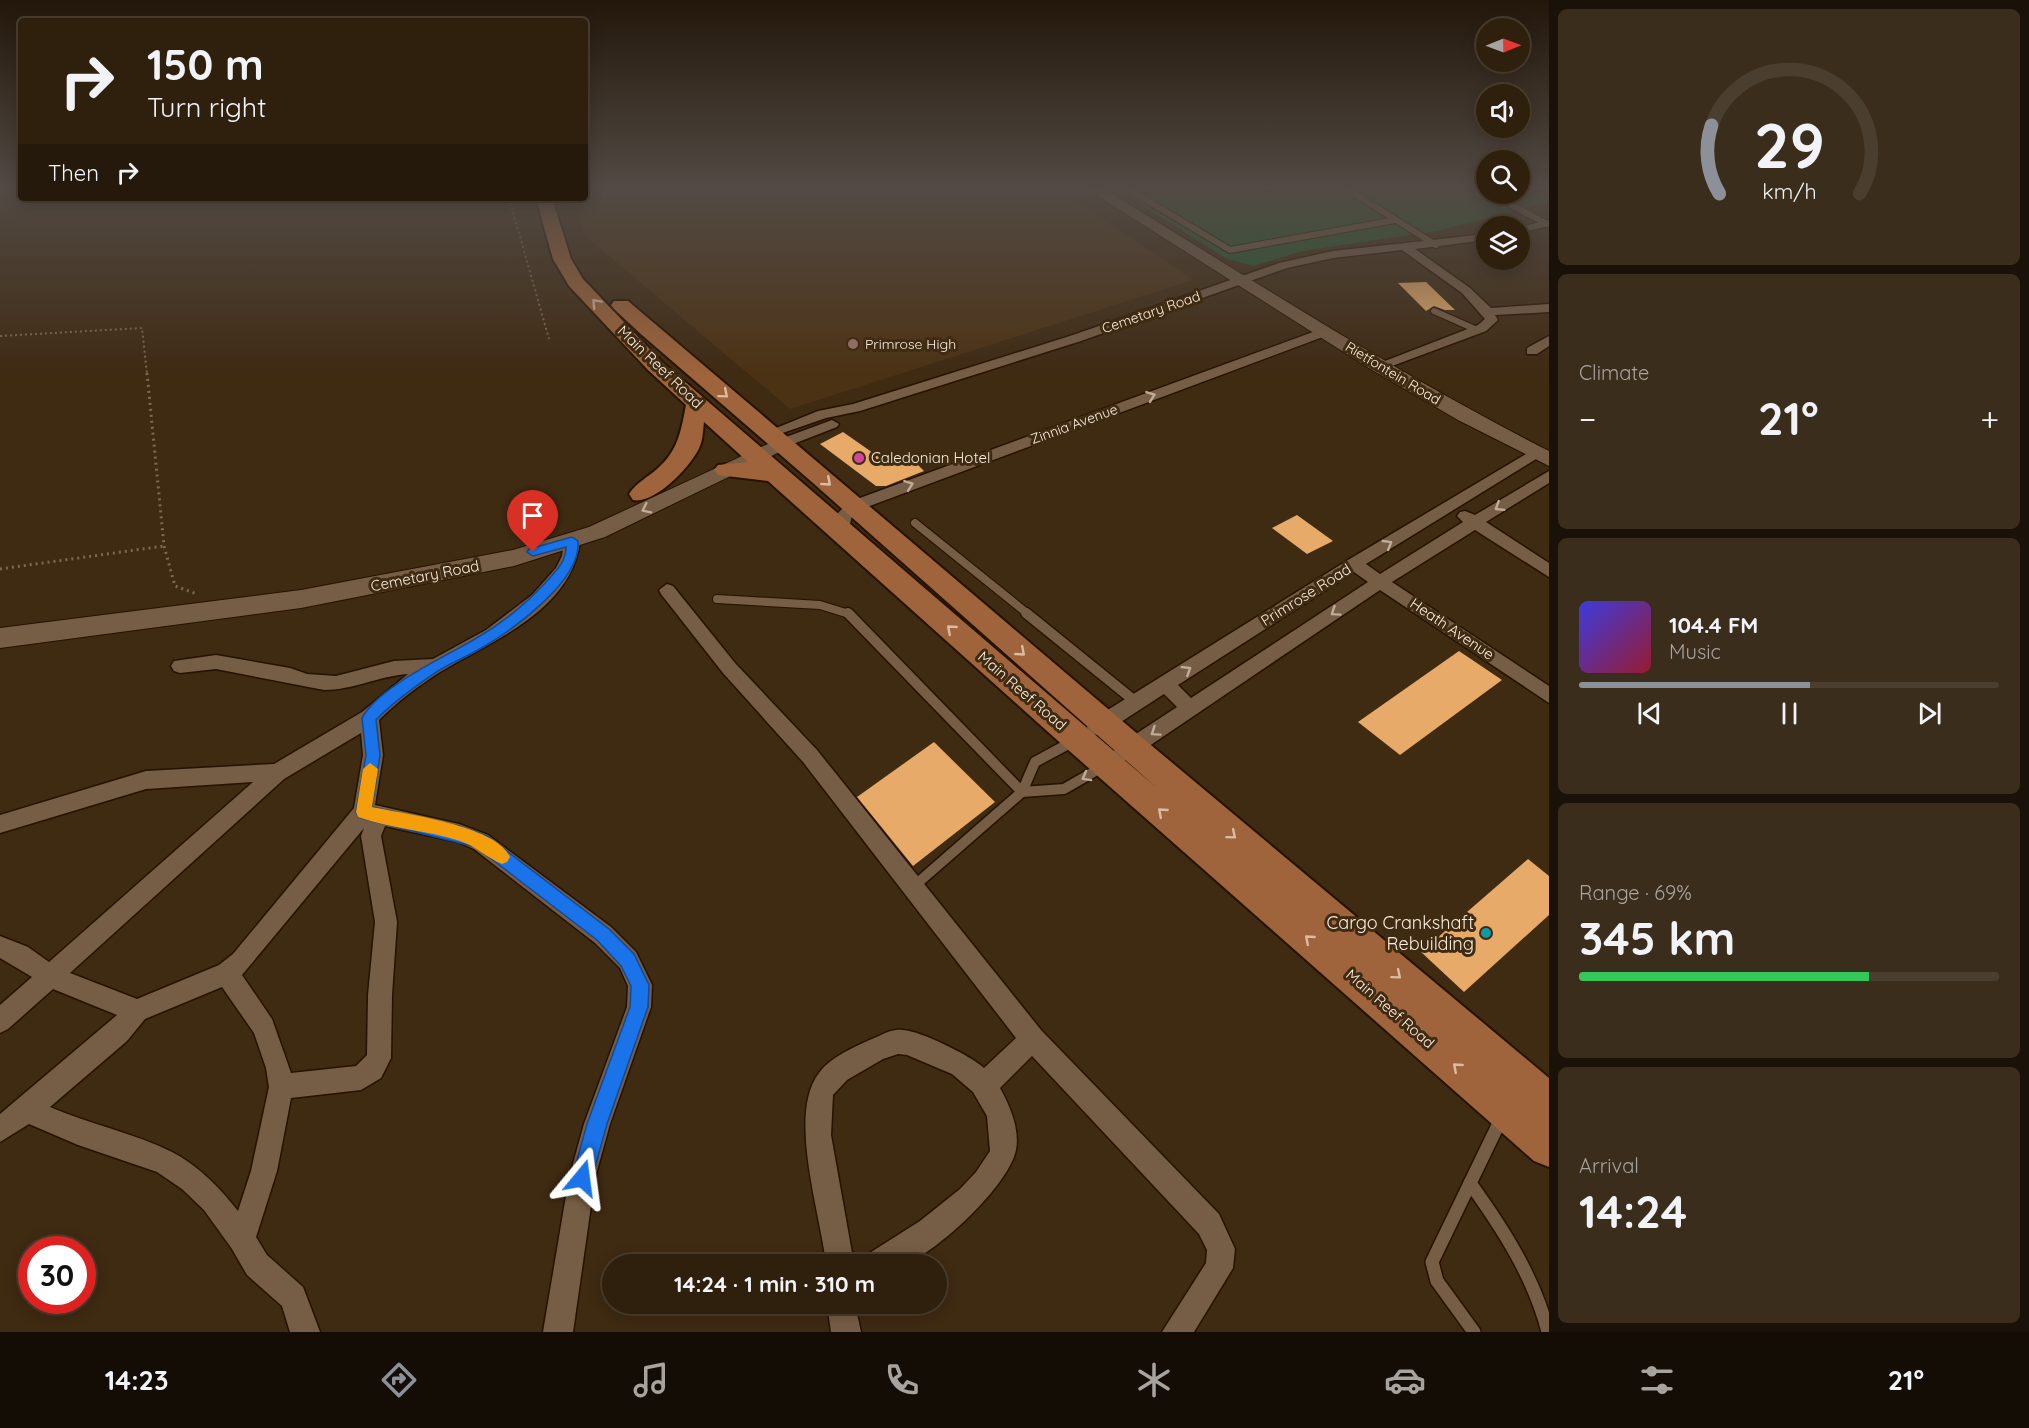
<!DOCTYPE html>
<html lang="en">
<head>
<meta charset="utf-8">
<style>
	:root { --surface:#2f200e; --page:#3b2d1c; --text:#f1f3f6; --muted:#a7a39e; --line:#4a3e2e; --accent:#8c9099 }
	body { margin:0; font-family:Quicksand,sans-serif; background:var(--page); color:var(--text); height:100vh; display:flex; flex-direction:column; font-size:22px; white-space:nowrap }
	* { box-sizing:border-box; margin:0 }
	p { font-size:20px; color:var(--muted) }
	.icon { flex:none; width:33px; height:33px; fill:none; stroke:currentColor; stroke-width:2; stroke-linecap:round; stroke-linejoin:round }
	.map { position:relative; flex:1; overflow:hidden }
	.side { display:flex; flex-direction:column; gap:9px; padding:9px; background:#1a1208; width:480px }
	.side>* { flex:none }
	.banner { position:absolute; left:18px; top:18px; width:570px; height:183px; border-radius:6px; box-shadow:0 3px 15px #0003,0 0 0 2px var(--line); background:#2f200e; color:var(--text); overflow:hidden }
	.needle { width:39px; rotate:89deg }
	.controls { position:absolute; left:1476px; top:18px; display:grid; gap:12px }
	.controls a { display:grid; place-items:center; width:54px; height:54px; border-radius:50%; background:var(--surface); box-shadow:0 3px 15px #0003,0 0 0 2px var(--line); font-size:30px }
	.speed { position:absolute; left:18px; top:1236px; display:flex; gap:12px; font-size:30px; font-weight:700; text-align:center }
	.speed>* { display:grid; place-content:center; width:78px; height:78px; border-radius:50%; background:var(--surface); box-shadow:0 3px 15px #0003,0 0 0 2px var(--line); line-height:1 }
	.speed .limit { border:9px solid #d22; background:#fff; color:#111 }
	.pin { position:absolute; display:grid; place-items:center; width:51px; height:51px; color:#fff; margin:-62px -26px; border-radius:50% 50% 50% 0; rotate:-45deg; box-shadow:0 0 6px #0007 }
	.pin .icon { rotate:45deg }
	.me { position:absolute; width:66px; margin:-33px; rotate:16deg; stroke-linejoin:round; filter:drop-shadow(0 0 4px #0008) }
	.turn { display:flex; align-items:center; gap:21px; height:126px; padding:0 30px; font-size:27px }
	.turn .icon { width:78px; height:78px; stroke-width:2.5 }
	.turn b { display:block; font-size:42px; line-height:51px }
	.then { display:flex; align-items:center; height:57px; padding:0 30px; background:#0003; gap:12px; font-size:22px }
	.big { font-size:45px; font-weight:800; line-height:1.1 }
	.side .card { flex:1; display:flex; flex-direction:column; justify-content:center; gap:9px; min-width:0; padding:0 21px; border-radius:9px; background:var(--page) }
	.side .dial { align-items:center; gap:0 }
	.dial svg { height:156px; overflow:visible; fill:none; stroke:var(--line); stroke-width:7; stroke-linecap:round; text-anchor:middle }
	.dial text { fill:var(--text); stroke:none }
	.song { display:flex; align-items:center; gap:18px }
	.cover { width:72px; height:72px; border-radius:9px; background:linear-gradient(135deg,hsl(240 70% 55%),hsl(350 70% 35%)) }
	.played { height:6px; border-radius:3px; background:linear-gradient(90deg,var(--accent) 55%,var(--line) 55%) }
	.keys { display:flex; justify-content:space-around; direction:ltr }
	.heat { display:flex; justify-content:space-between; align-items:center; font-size:33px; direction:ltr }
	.charge { height:9px; border-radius:4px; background:linear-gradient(90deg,#34c759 69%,var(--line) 0) }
	.trip { position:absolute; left:602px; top:1254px; width:345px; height:60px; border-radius:30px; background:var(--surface); box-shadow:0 3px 15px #0003,0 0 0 2px var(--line); font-weight:800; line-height:60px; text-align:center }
	.tab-bar { display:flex; height:96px; justify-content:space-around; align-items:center; background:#130d06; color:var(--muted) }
	.tab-bar .icon { width:42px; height:42px }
	.tab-bar .on { color:var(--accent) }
	.tab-bar b { font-size:27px; color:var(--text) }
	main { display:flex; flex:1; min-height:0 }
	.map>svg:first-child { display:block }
	.built { fill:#4c3214 }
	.green { fill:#1f5c2d }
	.building { fill:#e7aa69 }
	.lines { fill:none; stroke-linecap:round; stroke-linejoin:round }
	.lane-far3-casing { stroke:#251200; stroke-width:8 }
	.lane-far2-casing { stroke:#251200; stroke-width:10 }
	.lane-far1-casing { stroke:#251200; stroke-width:13 }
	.lane-casing { stroke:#251200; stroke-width:16 }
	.street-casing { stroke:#251200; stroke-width:3 }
	.secondary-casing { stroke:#251200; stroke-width:2 }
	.primary-casing { stroke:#251200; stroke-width:4 }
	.path-far1 { stroke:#7c6955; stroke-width:2; stroke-dasharray:2 3; stroke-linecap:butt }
	.path { stroke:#7c6955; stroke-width:3; stroke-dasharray:2 4; stroke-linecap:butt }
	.lane-far3 { stroke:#765d45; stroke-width:6 }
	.lane-far2 { stroke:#765d45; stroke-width:8 }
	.lane-far1 { stroke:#765d45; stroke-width:10 }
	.lane { stroke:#765d45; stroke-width:13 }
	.street { fill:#765d45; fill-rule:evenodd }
	.secondary { fill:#765d45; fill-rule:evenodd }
	.primary { fill:#9f643b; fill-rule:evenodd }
	.oneway { stroke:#dabca5 }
	.oneway2 { stroke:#bfac99 }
	.route { fill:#1a73e8; stroke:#114b97; stroke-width:1.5 }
	.slow { fill:#f59e0b }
	.education-dot { fill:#8d6e63; stroke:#3f2a12; stroke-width:2 }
	.hotel-dot { fill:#d1479c; stroke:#3f2a12; stroke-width:2 }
	.culture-dot { fill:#0f9aa8; stroke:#3f2a12; stroke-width:2 }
	.labels { text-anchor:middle; stroke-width:6; stroke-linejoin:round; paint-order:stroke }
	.far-street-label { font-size:14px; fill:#faecde; stroke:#3f2a12 }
	.far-poi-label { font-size:14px; fill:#faecde; stroke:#3f2a12; text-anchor:start }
	.street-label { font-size:15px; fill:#faecde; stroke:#3f2a12 }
	.poi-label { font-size:15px; fill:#faecde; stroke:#3f2a12; text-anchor:start }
	.near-poi-label { font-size:18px; fill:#faecde; stroke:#3f2a12; text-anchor:end }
</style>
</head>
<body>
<main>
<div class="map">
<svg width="1549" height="1332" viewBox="0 0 1549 1332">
	<rect width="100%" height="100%" fill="#3f2a12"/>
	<!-- built -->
	<path class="built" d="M614,189H1060L1193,280L790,409L583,234L574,198H585V194Z"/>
	<!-- green -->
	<path class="green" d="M1116,189H1486V194H1520V189H1549V202L1437,231L1302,251L1254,266L1227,259Z"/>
	<!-- building -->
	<g class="building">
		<path d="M1426,282L1455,310H1445L1434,306L1426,311L1398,283Z"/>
		<path d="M843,432L886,462L907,454L924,471L886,486H876L820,444Z"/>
		<path d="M1297,515L1333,541L1307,554L1272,528Z"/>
		<path d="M1459,651L1502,680L1400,755L1358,722Z"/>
		<path d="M934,742L995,802L913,866L857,797Z"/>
		<path d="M1528,859L1549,876V915L1464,992L1421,952Z"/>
	</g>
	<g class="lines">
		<defs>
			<g id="lane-far3">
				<path d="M1128,189L1230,250L1395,220"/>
				<path d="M1347,189L1436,245"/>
				<path d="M1491,194L1547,224"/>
				<path d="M1434,311L1477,330"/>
			</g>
			<g id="lane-far2">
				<path d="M915,523L1028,614"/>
				<path d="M717,599L820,605L849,614"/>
			</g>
			<g id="lane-far1">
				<path d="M848,613L1022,792L921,880"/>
				<path d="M1026,613L1136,702"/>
				<path d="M1072,742L1035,762L1022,792L1064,789L1104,766"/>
			</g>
			<g id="lane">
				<path d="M1470,1183C1503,1229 1534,1277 1548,1332"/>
				<path d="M1474,1332L1437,1281L1432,1262L1502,1117"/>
			</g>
			<g id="street">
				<path d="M1549,220V226L1520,233V227Z"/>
				<path d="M1486,234V240L1415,249L1470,288L1491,308L1549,304V312L1495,315L1498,320L1486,331L1384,369H1374L1372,366L1478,325L1485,319L1462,293L1402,250L1333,258L1287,268L1081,341L860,411L826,418L771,437L764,433L818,411L853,404L1073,335L1279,263L1333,251Z"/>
				<path d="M1324,328L1328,329V335L859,510L852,516L847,536L841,537L833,532L837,514L849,502Z"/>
				<path d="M1549,336V346L1537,354H1527V348Z"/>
				<path d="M832,420L839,424L837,427L788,446L783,447L776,443L778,440Z"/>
				<path d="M1536,448L1543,453L1541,456L1366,564L1380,574L1463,522L1457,516L1460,512L1465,511L1475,515L1549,471V483L1486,522L1549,563V577L1475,530L1392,582L1549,686V703L1380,590L1130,759L1123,761L1116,759L1113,753L1116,747L1177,707L1164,694L1104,733L1097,735L1090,733L1087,727L1090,721L1348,560ZM1354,572L1368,582L1191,698L1178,685Z"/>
				<path d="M572,535L580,541C572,610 492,641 440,672C418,686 397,702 379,720L383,755L375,805L459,824L488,835L611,927L636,952L652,985L651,1007L610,1124L595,1178L573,1332H543L569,1178L584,1124L627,1007L628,986L620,968L595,943L474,849L458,842L385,826L381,836L397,922L392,995L391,1058L381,1078L361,1090L291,1098L277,1171L256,1237L267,1255L303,1287L320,1332H290L282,1306L247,1275L232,1249L204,1210L182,1189L157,1172L78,1145L29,1124L0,1142V1114L117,1015L53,989L8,1029L0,1033V1005L32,977L0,958V936L28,947L49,962L253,782L146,789L0,833V815L146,771L274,764L362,712L408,674C379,676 353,690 324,690L216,669L180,673L174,671L171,666L174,661L216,655L290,668L307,674L336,676L394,661L433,659L486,630L532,595L556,568L562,556L564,541ZM361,733L363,755L354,808L233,954L219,965L137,999L70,973L284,779ZM364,828L361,836L375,922L368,995L367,1055L356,1066L291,1073L272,1019L242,975ZM222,987L254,1033L266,1068L269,1087L251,1171L238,1211C220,1188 199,1166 172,1152C134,1133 89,1124 50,1107L127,1041L145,1019Z"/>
				<path d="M667,584L673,586L735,663L817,750L1041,1030L1219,1214L1235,1249L1233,1268L1194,1332H1162L1206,1263L1207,1250L1199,1234L1032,1056L1000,1088C1010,1106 1020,1129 1016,1150C1009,1185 939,1251 905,1264C895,1268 874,1265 864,1264L868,1254L920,1221L960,1189L976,1172L990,1151L987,1116L973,1092L952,1074L907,1055L898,1054L883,1059L847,1080L833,1095L831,1135L854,1264H826C821,1215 787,1114 819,1073C832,1055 861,1044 881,1035C887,1032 895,1029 903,1030C921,1031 971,1056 984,1068L1016,1038L803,762L723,673L661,594L659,590Z"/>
				<path d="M827,1304H855L861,1332H831Z"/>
			</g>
			<g id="secondary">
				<path d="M1087,189H1104C1251,279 1395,373 1549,451V466L1458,420L1372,370Z"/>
				<path d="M783,437L790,439L793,443L790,447L605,537L514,566L301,608L0,648V628L301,590L513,550L589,527Z"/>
			</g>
			<path id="primary" d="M536,198H552L571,259L583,279L662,362L1157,788L813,483L642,335L614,309L611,305L614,301H628L1121,720L1549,1078V1167L1534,1161L1066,748L768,481L718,475L714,470L718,465L748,462L704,422C703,430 703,439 700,446C692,466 654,505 633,500L629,494C636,483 648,477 657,469C678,451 681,431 686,405L648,370L569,286L553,259Z"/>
		</defs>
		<!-- lane-far3 casing -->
		<use href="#lane-far3" class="lane-far3-casing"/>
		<!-- lane-far2 casing -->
		<use href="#lane-far2" class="lane-far2-casing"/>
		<!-- lane-far1 casing -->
		<use href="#lane-far1" class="lane-far1-casing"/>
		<!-- lane casing -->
		<use href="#lane" class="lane-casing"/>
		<!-- street casing -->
		<use href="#street" class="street-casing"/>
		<!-- secondary casing -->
		<use href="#secondary" class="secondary-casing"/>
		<!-- primary casing -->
		<use href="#primary" class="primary-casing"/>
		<!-- path-far1 -->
		<g class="path-far1">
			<path d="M509,198L549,339"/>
			<path d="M0,336L142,328L147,374"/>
		</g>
		<!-- path -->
		<g class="path">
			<path d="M147,373L164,546L175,586L197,594"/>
			<path d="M0,569L164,546"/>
		</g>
		<!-- lane-far3 -->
		<use href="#lane-far3" class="lane-far3"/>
		<!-- lane-far2 -->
		<use href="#lane-far2" class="lane-far2"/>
		<!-- lane-far1 -->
		<use href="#lane-far1" class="lane-far1"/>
		<!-- lane -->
		<use href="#lane" class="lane"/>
		<!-- street -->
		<use href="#street" class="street"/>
		<!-- secondary -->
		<use href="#secondary" class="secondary"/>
		<!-- primary -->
		<use href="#primary" class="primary"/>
	</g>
	<!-- one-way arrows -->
	<defs><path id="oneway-chevron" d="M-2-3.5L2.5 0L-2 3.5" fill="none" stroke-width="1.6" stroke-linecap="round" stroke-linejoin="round" transform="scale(1.5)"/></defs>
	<g class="oneway">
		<use href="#oneway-chevron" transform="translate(596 303) rotate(-133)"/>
		<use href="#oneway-chevron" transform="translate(724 394) rotate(40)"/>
		<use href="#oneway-chevron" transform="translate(827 482) rotate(41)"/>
		<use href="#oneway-chevron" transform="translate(951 629) rotate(-139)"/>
		<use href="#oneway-chevron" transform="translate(1021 652) rotate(41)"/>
		<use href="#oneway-chevron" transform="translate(1162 812) rotate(-139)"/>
		<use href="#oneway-chevron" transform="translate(1232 835) rotate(40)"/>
		<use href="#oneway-chevron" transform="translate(1309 939) rotate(-139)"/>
		<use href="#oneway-chevron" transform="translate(1397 975) rotate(40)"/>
		<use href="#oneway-chevron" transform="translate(1457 1067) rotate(-139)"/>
	</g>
	<g class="oneway2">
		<use href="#oneway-chevron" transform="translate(1151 396) rotate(-20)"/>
		<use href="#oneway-chevron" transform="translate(909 485) rotate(-20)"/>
		<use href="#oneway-chevron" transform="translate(1499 507) rotate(148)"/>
		<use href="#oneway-chevron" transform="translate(646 509) rotate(154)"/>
		<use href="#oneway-chevron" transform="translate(1388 544) rotate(-31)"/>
		<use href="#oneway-chevron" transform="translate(1335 612) rotate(146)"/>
		<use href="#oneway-chevron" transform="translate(1187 670) rotate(-32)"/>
		<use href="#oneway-chevron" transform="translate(1155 732) rotate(146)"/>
		<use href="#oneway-chevron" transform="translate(1086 777) rotate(151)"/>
	</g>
	<!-- sky -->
	<linearGradient id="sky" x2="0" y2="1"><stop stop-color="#23170a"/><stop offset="0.5" stop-color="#524a44"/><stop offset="1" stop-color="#524a44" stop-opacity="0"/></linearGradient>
	<rect width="1549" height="376" fill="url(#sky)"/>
	<!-- route -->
	<path class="route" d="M572,537L578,541C582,580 514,629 483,647C469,656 452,662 438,671C417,685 394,701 376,720L380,755L372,807L459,826L487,836L609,929L634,954L649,985L648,1007L607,1124L592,1178L589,1185L582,1188L574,1185L572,1178L587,1124L630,1007L631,986L621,966L597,940L476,847L364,819L358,817L356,812L366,755L362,718C378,687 445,657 475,639C501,624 526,604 546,582C556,571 566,562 566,547L533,556L527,552L529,549Z"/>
	<!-- slow -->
	<path class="slow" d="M370,763L378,769L372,807C404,814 496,825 510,857L507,862L502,864C487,858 476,846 460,841C427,830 391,829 358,817L356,812L363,769Z"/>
	<!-- markers -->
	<circle class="education-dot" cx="853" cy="344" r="6"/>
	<circle class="hotel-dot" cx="859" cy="458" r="6"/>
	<circle class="culture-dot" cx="1486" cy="933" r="6"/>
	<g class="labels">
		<!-- far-street labels -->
		<g class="far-street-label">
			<text transform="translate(1151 312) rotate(-19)" y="5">Cemetary Road</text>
			<text transform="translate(1393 373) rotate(31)" y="5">Rietfontein Road</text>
			<text transform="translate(1074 424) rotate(-20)" y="5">Zinnia Avenue</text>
		</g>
		<!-- far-poi labels -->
		<g class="far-poi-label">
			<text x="865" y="349">Primrose High</text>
		</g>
		<!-- street labels -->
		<g class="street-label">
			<text transform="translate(660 367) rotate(44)" y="5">Main Reef Road</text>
			<text transform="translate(425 576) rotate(-11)" y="5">Cemetary Road</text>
			<text transform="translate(1306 595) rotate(-32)" y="5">Primrose Road</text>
			<text transform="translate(1452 629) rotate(34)" y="5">Heath Avenue</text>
			<text transform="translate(1022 691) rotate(41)" y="5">Main Reef Road</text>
			<text transform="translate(1390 1009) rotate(41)" y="5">Main Reef Road</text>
		</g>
		<!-- poi labels -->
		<g class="poi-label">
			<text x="871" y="463">Caledonian Hotel</text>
		</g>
		<!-- near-poi labels -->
		<g class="near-poi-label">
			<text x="1474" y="929">Cargo Crankshaft<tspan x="1474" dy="21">Rebuilding</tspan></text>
		</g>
	</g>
</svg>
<div class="controls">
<a><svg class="needle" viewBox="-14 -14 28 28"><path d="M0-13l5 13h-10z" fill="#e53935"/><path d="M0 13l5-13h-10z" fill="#a7a39e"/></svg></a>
<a><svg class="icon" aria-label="sound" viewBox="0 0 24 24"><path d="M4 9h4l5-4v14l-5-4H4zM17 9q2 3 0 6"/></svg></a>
<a><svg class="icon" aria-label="search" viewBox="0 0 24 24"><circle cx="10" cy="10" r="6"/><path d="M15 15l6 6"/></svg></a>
<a><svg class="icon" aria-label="layers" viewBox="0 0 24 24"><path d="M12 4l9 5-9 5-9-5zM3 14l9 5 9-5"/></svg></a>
</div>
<div class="speed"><div class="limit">30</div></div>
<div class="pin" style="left:533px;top:552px;background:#d93025"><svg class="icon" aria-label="arrive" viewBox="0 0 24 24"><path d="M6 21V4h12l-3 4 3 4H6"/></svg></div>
<svg class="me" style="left:582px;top:1178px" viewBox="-20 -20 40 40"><path d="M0-17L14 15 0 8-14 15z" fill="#1a73e8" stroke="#fff" stroke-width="4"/></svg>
<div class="trip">14:24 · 1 min · 310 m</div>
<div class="banner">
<div class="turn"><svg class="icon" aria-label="right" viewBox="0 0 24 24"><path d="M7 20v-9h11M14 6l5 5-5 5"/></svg><div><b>150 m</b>Turn right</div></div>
<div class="then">Then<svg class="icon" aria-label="right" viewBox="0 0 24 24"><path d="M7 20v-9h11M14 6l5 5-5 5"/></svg></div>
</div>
</div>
<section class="side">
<div class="card dial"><svg viewBox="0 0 100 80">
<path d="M14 69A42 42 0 1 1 86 69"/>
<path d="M14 69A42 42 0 0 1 10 34" stroke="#8c9099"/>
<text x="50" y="56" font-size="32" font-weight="700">29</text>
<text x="50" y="72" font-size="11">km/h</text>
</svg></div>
<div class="card"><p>Climate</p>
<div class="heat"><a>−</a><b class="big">21°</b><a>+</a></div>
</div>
<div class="card">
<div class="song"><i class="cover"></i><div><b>104.4 FM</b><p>Music</p></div></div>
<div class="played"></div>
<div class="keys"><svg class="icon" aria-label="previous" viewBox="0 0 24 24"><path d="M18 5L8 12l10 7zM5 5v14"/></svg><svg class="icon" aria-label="pause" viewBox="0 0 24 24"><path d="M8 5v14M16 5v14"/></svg><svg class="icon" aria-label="next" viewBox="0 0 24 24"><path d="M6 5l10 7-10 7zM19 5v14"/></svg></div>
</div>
<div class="card"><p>Range · 69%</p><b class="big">345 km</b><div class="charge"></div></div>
<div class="card"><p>Arrival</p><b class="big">14:24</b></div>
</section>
</main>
<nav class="tab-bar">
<b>14:23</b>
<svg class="icon on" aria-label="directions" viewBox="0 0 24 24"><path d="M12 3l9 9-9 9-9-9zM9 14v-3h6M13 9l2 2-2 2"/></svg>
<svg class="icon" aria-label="music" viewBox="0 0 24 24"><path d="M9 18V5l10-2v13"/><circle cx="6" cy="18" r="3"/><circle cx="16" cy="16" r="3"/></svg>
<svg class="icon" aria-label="phone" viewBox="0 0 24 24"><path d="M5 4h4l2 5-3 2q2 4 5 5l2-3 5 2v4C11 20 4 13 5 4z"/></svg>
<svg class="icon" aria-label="climate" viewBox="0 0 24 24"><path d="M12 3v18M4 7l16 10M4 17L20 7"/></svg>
<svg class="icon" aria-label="car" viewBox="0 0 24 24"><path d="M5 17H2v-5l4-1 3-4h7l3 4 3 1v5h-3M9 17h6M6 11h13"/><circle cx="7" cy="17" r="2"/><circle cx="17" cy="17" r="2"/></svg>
<svg class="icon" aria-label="filters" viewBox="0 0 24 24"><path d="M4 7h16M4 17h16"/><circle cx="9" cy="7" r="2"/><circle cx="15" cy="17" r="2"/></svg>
<b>21°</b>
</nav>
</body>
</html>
